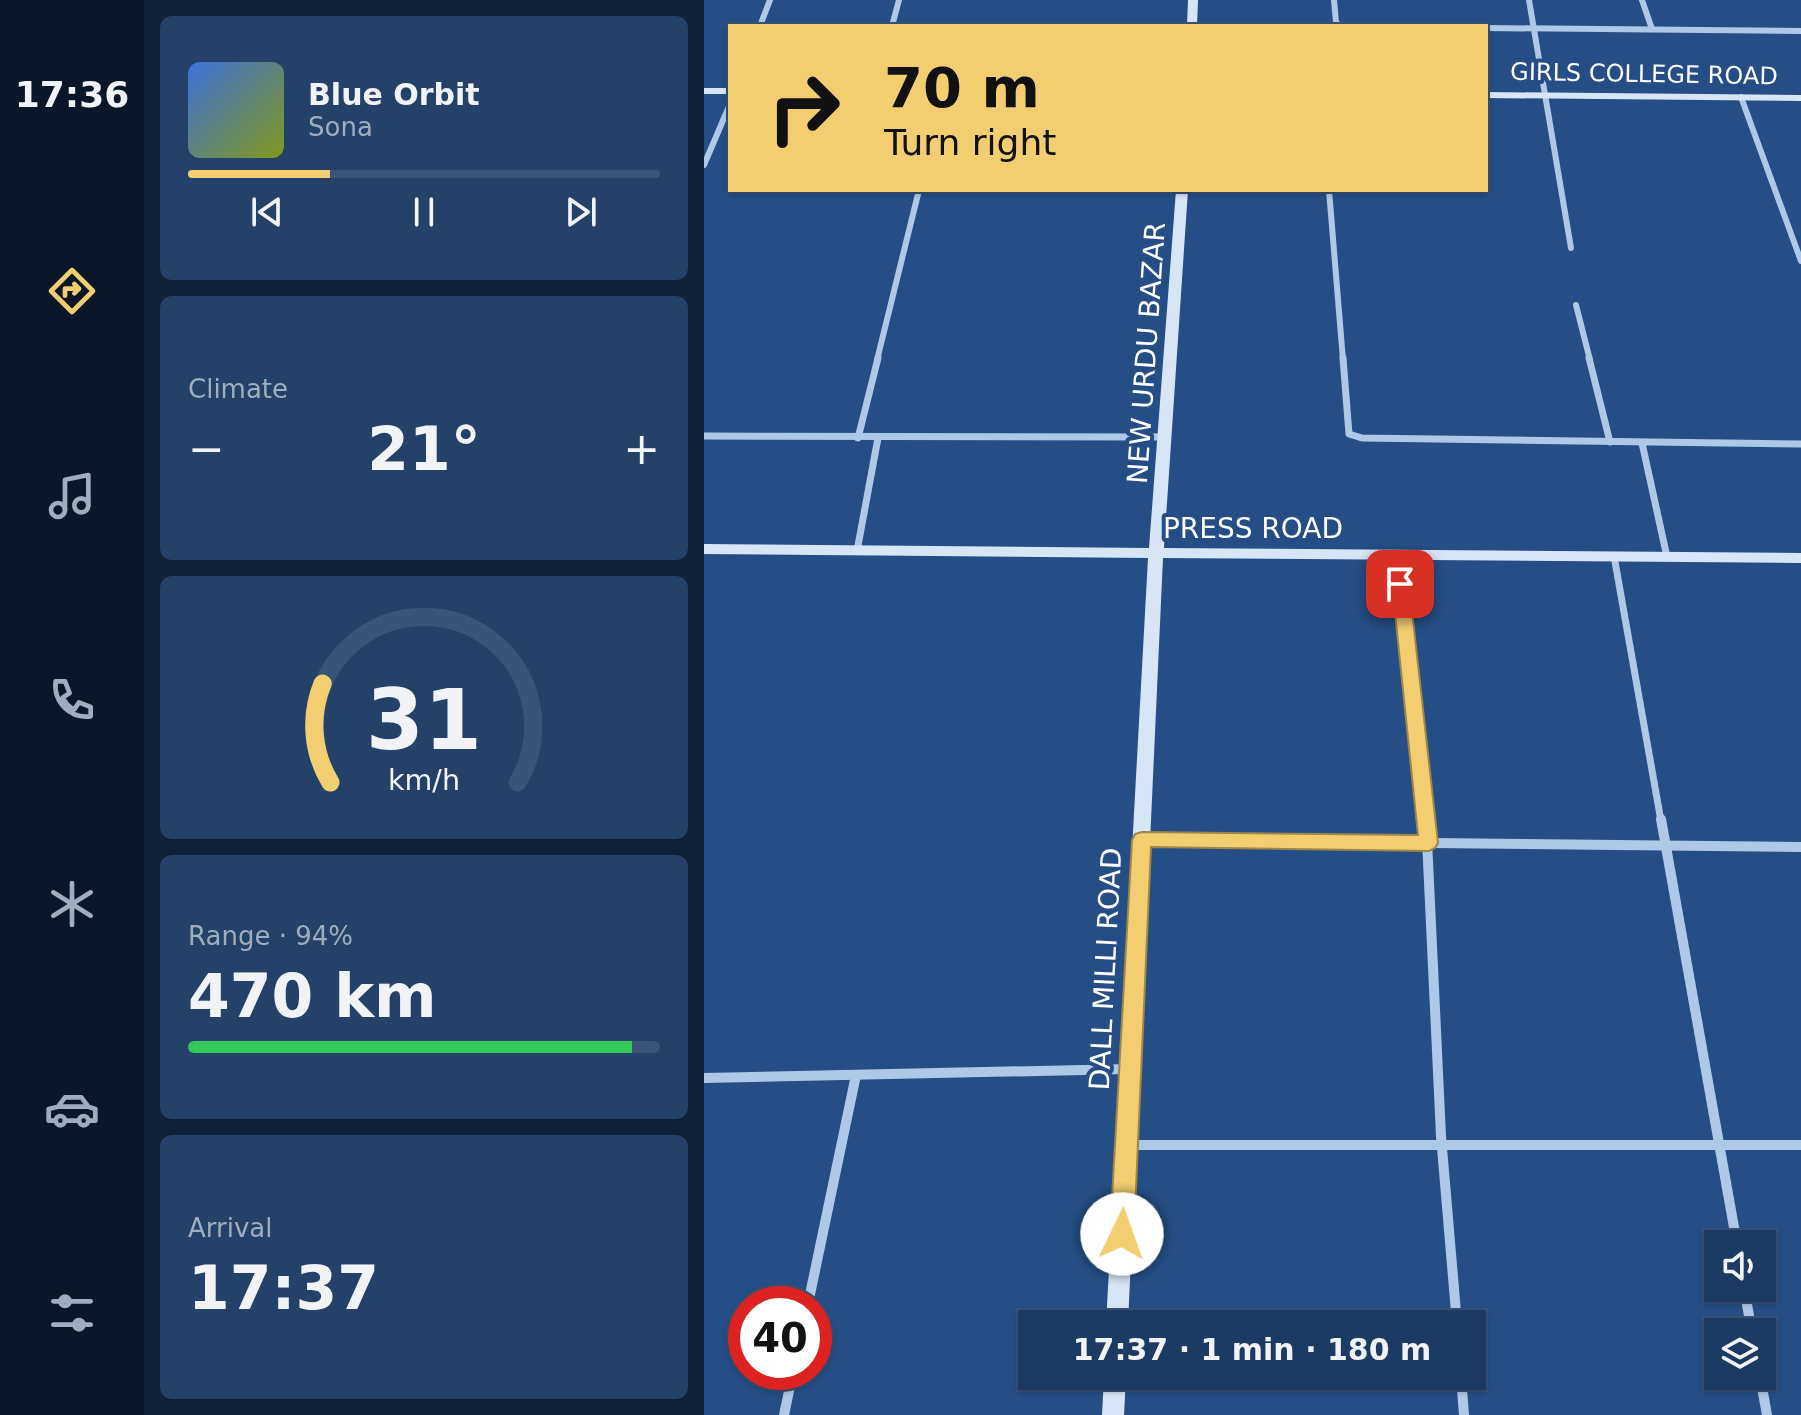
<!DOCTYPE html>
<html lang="en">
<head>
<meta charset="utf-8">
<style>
	:root { --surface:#1b3a64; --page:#24416a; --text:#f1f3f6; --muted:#a0adbf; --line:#395478; --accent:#f3ce71 }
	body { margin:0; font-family:"DejaVu Sans",sans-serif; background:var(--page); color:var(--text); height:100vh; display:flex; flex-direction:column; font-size:30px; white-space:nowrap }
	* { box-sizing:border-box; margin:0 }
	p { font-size:26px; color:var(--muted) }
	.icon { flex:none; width:44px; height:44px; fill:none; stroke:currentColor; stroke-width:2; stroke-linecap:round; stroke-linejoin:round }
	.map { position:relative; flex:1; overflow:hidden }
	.drawer { display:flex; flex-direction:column; gap:16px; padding:16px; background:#0f2037; width:560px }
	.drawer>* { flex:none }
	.top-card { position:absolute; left:24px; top:24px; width:760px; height:168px; border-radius:0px; box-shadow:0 2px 6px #0004,0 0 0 2px var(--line); background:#f3ce71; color:#111; overflow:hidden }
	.fabs { position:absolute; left:1000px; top:1230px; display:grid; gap:16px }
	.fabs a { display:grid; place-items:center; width:72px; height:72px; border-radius:0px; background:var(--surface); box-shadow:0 2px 6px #0004,0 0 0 2px var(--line); font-size:40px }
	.speed { position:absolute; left:24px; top:1286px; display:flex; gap:16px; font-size:40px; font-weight:700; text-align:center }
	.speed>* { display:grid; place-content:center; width:104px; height:104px; border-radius:50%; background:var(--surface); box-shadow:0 2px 6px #0004,0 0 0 2px var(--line); line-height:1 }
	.speed .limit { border:12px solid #d22; background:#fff; color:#111 }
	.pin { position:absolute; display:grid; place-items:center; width:68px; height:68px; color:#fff; margin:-34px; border-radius:16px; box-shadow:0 4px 12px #0006 }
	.me { position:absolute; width:88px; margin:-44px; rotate:3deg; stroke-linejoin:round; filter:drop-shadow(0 0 6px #0008) }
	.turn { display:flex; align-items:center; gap:28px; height:168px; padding:0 24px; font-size:36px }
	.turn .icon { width:104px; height:104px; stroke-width:2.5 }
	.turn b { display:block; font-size:56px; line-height:68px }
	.big { font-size:60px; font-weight:600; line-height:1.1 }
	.drawer .widget { flex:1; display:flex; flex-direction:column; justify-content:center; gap:12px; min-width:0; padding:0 28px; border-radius:12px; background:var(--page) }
	.drawer .dial { align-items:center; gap:0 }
	.dial svg { height:208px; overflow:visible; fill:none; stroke:var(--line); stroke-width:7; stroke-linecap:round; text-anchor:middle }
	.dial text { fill:var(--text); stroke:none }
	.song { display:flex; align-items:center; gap:24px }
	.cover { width:96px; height:96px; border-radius:12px; background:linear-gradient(135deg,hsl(220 70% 55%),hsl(70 70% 35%)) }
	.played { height:8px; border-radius:4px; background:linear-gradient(90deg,var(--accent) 30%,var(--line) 30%) }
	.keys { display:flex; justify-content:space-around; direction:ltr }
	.heat { display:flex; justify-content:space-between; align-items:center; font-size:44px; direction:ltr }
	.charge { height:12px; border-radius:6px; background:linear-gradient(90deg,#34c759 94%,var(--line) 0) }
	.trip { position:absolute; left:314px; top:1310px; width:468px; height:80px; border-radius:0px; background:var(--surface); box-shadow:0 2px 6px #0004,0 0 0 2px var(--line); font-weight:600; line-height:80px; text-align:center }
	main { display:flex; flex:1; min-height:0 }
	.tabs { display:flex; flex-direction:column; width:144px; justify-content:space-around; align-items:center; background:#0b1728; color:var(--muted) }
	.tabs .icon { width:56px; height:56px }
	.tabs .active { color:var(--accent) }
	.tabs b { font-size:36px; color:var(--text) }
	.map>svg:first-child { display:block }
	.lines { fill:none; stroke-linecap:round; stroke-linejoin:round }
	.street-far2 { stroke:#aec8e8; stroke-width:6 }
	.street-far1 { stroke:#aec8e8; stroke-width:7 }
	.street { stroke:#aec8e8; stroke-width:10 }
	.secondary { fill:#d8e5f7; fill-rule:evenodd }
	.route { fill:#f3ce71; stroke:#9e8649; stroke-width:2 }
	.labels { text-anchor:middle; stroke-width:8; stroke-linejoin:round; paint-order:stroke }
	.far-street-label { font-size:24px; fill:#fff; stroke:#244e85 }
	.street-label { font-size:28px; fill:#fff; stroke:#244e85 }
</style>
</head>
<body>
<main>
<nav class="tabs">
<b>17:36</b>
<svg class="icon active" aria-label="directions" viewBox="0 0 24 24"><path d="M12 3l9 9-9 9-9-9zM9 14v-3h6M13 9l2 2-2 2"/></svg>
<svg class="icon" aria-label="music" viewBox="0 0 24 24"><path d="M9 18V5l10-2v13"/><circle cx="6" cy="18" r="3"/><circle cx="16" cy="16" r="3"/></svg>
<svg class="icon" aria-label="phone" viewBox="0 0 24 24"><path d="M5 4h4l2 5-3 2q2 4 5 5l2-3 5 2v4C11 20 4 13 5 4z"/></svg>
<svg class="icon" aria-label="climate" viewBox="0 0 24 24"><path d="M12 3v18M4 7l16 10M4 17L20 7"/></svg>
<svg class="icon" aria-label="car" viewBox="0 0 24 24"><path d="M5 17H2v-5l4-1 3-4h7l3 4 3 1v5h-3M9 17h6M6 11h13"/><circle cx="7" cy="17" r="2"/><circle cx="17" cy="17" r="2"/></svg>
<svg class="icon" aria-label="filters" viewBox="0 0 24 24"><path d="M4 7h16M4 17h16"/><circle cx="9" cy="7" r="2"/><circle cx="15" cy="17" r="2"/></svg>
</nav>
<section class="drawer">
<div class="widget">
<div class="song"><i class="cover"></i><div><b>Blue Orbit</b><p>Sona</p></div></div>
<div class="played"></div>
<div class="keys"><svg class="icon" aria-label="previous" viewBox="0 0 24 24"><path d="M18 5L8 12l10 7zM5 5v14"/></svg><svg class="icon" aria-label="pause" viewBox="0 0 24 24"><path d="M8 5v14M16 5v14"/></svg><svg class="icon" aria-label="next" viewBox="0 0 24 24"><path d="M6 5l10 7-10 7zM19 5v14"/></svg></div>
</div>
<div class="widget"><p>Climate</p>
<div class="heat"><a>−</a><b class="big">21°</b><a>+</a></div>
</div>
<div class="widget dial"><svg viewBox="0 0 100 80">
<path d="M14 69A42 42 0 1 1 86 69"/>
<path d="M14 69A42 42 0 0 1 11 31" stroke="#f3ce71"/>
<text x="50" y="56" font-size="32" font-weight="700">31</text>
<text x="50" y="72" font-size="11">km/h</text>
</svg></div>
<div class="widget"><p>Range · 94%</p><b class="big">470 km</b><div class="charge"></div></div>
<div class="widget"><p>Arrival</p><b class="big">17:37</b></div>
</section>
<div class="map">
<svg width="1097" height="1415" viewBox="0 0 1097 1415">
	<rect width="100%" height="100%" fill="#244e85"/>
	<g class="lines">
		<!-- street-far2 -->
		<g class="street-far2">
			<path d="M630,0L632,22L636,26"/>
			<path d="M825,0L867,248"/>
			<path d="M938,0L948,29"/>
			<path d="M56,26L66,0"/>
			<path d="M188,26L195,0"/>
			<path d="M782,28L1097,31"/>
			<path d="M1037,97L1097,261"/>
			<path d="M0,165L26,104"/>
			<path d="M625,190L639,360"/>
			<path d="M872,305L886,360"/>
			<path d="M173,360L215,190"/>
		</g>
		<!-- street-far1 -->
		<g class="street-far1">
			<path d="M639,358L645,434L658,438L1097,444"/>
			<path d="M885,358L906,442"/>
			<path d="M0,436L461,437"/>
			<path d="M154,438L174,358"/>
			<path d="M938,443L963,557"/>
			<path d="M153,551L174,438"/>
			<path d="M693,555L723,821"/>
			<path d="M910,556L957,821"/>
		</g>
		<!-- street -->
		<g class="street">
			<path d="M722,819L737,1136L753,1324"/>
			<path d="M957,819L1033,1244"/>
			<path d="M438,840L1097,847"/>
			<path d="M0,1078L425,1069"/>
			<path d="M423,1145H1097"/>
			<path d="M1040,1288L1048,1332"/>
			<path d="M104,1304L152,1075"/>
			<path d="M757,1376L760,1415"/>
			<path d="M1056,1376L1063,1415"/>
			<path d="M80,1415L89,1372"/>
		</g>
		<!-- secondary -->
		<g class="secondary">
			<path d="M484,0H494L493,26H483Z"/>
			<rect x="0" y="88" width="26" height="6"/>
			<path d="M782,92L1097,95V101L782,98Z"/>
			<path d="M472,190H484L460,548L1097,553V563L459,558L424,1324H402L444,558L0,554V544L445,548Z"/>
			<path d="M400,1376H422L420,1415H398Z"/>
		</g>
	</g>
	<!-- route -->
	<path class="route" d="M696,578L705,584L734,843L731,848L725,851L447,847L430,1234L426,1242L418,1245L410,1242L406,1234L428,840L431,834L438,832L714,835L688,584Z"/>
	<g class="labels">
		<!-- far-street labels -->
		<g class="far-street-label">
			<text transform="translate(940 74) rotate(1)" y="8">GIRLS COLLEGE ROAD</text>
		</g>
		<!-- street labels -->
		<g class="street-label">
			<text transform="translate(442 353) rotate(-86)" y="10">NEW URDU BAZAR</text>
			<text x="549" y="538">PRESS ROAD</text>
			<text transform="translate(401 969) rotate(-87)" y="10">DALL MILLI ROAD</text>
		</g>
	</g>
</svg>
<div class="fabs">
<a><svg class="icon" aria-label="sound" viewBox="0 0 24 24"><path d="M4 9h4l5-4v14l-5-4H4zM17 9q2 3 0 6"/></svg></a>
<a><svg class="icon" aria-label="layers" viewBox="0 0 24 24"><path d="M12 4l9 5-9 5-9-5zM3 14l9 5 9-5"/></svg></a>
</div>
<div class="speed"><div class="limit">40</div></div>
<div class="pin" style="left:696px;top:584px;background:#d93025"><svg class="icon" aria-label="arrive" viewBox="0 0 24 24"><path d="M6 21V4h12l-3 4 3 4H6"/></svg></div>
<svg class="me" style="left:418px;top:1234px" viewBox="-20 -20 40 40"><circle r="19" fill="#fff"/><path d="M0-13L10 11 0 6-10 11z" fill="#f3ce71"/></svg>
<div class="trip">17:37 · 1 min · 180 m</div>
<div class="top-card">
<div class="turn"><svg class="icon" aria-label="right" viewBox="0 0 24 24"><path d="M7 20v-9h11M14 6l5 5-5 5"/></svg><div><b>70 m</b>Turn right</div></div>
</div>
</div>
</main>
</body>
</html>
